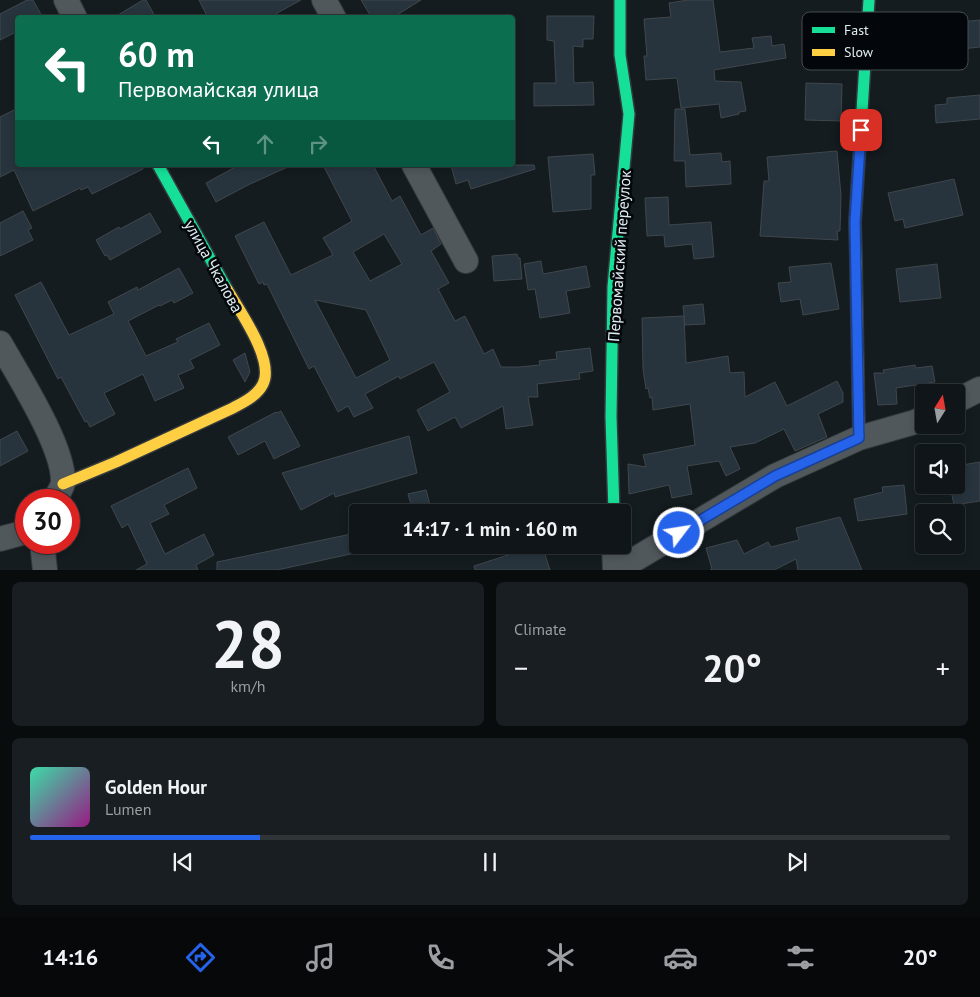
<!DOCTYPE html>
<html lang="en">
<head>
<meta charset="utf-8">
<style>
	:root { --surface:#0f1518; --page:#181e21; --text:#f1f3f6; --muted:#9b9fa2; --line:#2f3437; --accent:#2563eb }
	body { margin:0; font-family:"PT Sans",sans-serif; background:var(--page); color:var(--text); height:100vh; display:flex; flex-direction:column; font-size:19px; white-space:nowrap }
	* { box-sizing:border-box; margin:0 }
	p { font-size:16px; color:var(--muted) }
	.icon { flex:none; width:28px; height:28px; fill:none; stroke:currentColor; stroke-width:2; stroke-linecap:round; stroke-linejoin:round }
	.map { position:relative; height:570px; overflow:hidden }
	.drawer { display:flex; flex-direction:column; gap:12px; padding:12px; background:#080c0d; flex:1 }
	.drawer>* { flex:none }
	.top-card { position:absolute; left:15px; top:15px; width:500px; height:152px; border-radius:5px; box-shadow:0 2px 8px #0003,0 0 0 1px var(--line); background:#0b6e4f; color:#fff; overflow:hidden }
	.needle { width:32px; rotate:11deg }
	.tools { position:absolute; left:915px; top:384px; display:grid; gap:10px }
	.tools a { display:grid; place-items:center; width:50px; height:50px; border-radius:5px; background:var(--surface); box-shadow:0 2px 8px #0003,0 0 0 1px var(--line); font-size:25px }
	.speed { position:absolute; left:15px; top:489px; display:flex; gap:10px; font-size:25px; font-weight:700; text-align:center }
	.speed>* { display:grid; place-content:center; width:65px; height:65px; border-radius:50%; background:var(--surface); box-shadow:0 2px 8px #0003,0 0 0 1px var(--line); line-height:1 }
	.speed .limit { border:8px solid #d22; background:#fff; color:#111 }
	.pin { position:absolute; display:grid; place-items:center; width:42px; height:42px; color:#fff; margin:-21px; border-radius:10px; box-shadow:0 2px 8px #0006 }
	.me { position:absolute; width:55px; margin:-28px; rotate:59deg; stroke-linejoin:round; filter:drop-shadow(0 0 4px #0008) }
	.turn { display:flex; align-items:center; gap:18px; height:105px; padding:0 20px; font-size:22px }
	.turn .icon { width:65px; height:65px; stroke-width:2.5 }
	.turn b { display:block; font-size:35px; line-height:42px }
	.lanes { display:flex; align-items:center; height:48px; padding:0 20px; background:#0003; justify-content:center; gap:25px; direction:ltr }
	.lanes .off { opacity:.35 }
	.big { font-size:38px; font-weight:700; line-height:1.1 }
	.drawer .card { flex:1; display:flex; flex-direction:column; justify-content:center; gap:8px; min-width:0; padding:0 18px; border-radius:8px; background:var(--page) }
	.drawer .dial { align-items:center; gap:0 }
	.dial b { font-size:65px; line-height:1 }
	.song { display:flex; align-items:center; gap:15px }
	.cover { width:60px; height:60px; border-radius:8px; background:linear-gradient(135deg,hsl(160 70% 55%),hsl(310 70% 35%)) }
	.played { height:5px; border-radius:2px; background:linear-gradient(90deg,var(--accent) 25%,var(--line) 25%) }
	.keys { display:flex; justify-content:space-around; direction:ltr }
	.heat { display:flex; justify-content:space-between; align-items:center; font-size:28px; direction:ltr }
	.drawer .tiles { flex:1; display:grid; gap:12px; grid-template-columns:1fr 1fr }
	.card:last-child { grid-column:span 2 }
	.trip { position:absolute; left:349px; top:504px; width:282px; height:50px; border-radius:5px; background:var(--surface); box-shadow:0 2px 8px #0003,0 0 0 1px var(--line); font-weight:700; line-height:50px; text-align:center }
	.tabs { display:flex; height:80px; justify-content:space-around; align-items:center; background:#06080a; color:var(--muted) }
	.tabs .icon { width:35px; height:35px }
	.tabs .active { color:var(--accent) }
	.tabs b { font-size:22px; color:var(--text) }
	.map>svg:first-child { display:block }
	.building { fill:#27343e; stroke:#40474c; fill-rule:evenodd }
	.lines { fill:none; stroke-linecap:round; stroke-linejoin:round }
	.street-casing { stroke:#33393c; stroke-width:26 }
	.fast-casing { stroke:#33393c; stroke-width:14 }
	.slow-casing { stroke:#33393c; stroke-width:14 }
	.street { stroke:#51585c; stroke-width:24 }
	.fast { stroke:#16e098; stroke-width:11 }
	.slow { stroke:#ffcf43; stroke-width:11 }
	.route-casing { stroke:#184099; stroke-width:12 }
	.route { stroke:#2563eb; stroke-width:9 }
	.labels { text-anchor:middle; stroke-width:5; stroke-linejoin:round; paint-order:stroke }
	.street-label { font-size:16px; fill:#e2edf2; stroke:#03070b }
	.key { fill:#03070b; stroke:#464c50; stroke-width:1 }
	.key-label { font-size:14px; fill:#e2edf2 }
</style>
</head>
<body>
<div class="map">
<svg width="980" height="570" viewBox="0 0 980 570">
	<rect width="100%" height="100%" fill="#141c20"/>
	<!-- building -->
	<g class="building">
		<path d="M27,0H33L43,18H18V31L0,40V14Z"/>
		<path d="M143,0H146L156,18H113Z"/>
		<path d="M199,0H301L268,18H208Z"/>
		<path d="M361,0H421L392,18H372Z"/>
		<path d="M688,0H713L720,52L754,48L752,38L771,36L772,46L784,44L786,58L714,70L715,81L741,82L746,111L739,112V114L721,118L719,104L681,108L677,78L646,80L644,56H647L644,19L671,17L669,3Z"/>
		<path d="M547,16H594L593,39H583V47L573,46L574,83L593,82L594,105L534,106V83H556L554,41L547,40Z"/>
		<path d="M839,17L843,39L832,40L834,50L808,54L802,23Z"/>
		<path d="M980,20V47L895,56L892,29Z"/>
		<path d="M806,83L842,84L841,121L805,120Z"/>
		<path d="M980,95V119L936,123L935,105L947,104V98Z"/>
		<path d="M18,108V165H142L143,169L92,194L88,187L81,190L80,188L33,211L14,170L0,177V117Z"/>
		<path d="M675,109H685L690,155L721,153L722,162L730,161L731,184L686,187L685,161H674Z"/>
		<path d="M837,151L841,196L840,231H837L838,240L760,236L764,181H769L767,157Z"/>
		<path d="M593,154L595,175H591V209L553,212L548,157Z"/>
		<path d="M239,165H292L248,185L216,202L206,183Z"/>
		<path d="M323,165H373L392,201L400,196L421,235L433,228L441,244L431,251L449,283L438,289L455,321L465,316L484,354L493,349L501,367H519L540,365L539,361L557,359L556,352L590,348L593,371L579,373L580,379L537,384L538,397H528L533,425L506,429L503,406L461,428L455,417L428,431L417,410L450,392L434,362L400,379L399,376L365,394L373,408L354,417L348,406L338,412L314,366L309,369L267,284L264,285L263,282L259,284L235,236L264,222L291,275L333,255L323,238L352,221ZM384,234L402,264L370,281L353,252ZM315,300L366,310L390,360L356,378Z"/>
		<path d="M451,165H534L535,169L471,189L468,180L456,184Z"/>
		<path d="M954,179L963,215L905,228L903,219L895,221L888,193Z"/>
		<path d="M668,197L669,225L711,222L714,257L694,259L692,244L665,247L664,235L647,236L645,198Z"/>
		<path d="M23,211L32,228L28,230L33,240L0,256V223Z"/>
		<path d="M150,213L161,232L110,260L107,255L105,256L96,240L119,227L120,229Z"/>
		<path d="M517,254L518,258H520L522,279L494,281L492,256Z"/>
		<path d="M541,261L543,274L586,266L590,287L566,291L570,313L540,318L535,289L528,290L524,264Z"/>
		<path d="M831,263L839,309L803,315L800,299L781,302L778,283L791,282L789,267Z"/>
		<path d="M937,264L941,298L900,302L896,269Z"/>
		<path d="M179,268L193,293L174,303L172,300L160,306L159,305L128,321L146,356L178,342L176,339L209,323L220,345L190,360L194,368L178,375L184,388L155,401L143,374L104,393L115,414L90,427L87,421L85,422L61,377L58,379L15,295L41,282L69,335L114,314L108,302L137,287L138,290Z"/>
		<path d="M703,304L705,324L685,325L683,306Z"/>
		<path d="M684,316L686,363L728,356L730,373L744,372L745,397L775,382L787,406L837,381L843,393V402L818,414L827,437L795,451L784,429L755,443L730,447L740,469L726,476L719,461L687,466L692,494L672,498L669,485L629,494L628,464L646,467L643,455L695,445L690,404L653,410L652,397L650,398L648,388L646,389L643,369L642,318Z"/>
		<path d="M245,353L250,372L245,382L233,360Z"/>
		<path d="M915,365L916,368L932,366L935,382L896,388L897,404L878,405L874,373H884L883,370Z"/>
		<path d="M281,411L300,446L274,459L265,441L238,455L228,437L276,412L277,413Z"/>
		<path d="M17,431L28,451L0,466V440Z"/>
		<path d="M409,436L417,473L335,497L334,493L301,510L282,473Z"/>
		<path d="M980,462V501L954,505L950,485H956V466Z"/>
		<path d="M188,468L197,488L164,505L169,514L150,523L165,554L204,534L214,555L196,565L198,570H136L147,564L128,524L122,528L111,506Z"/>
		<path d="M904,485L907,514L858,521L854,499L883,492L882,487Z"/>
		<path d="M426,490L432,512H413L408,494Z"/>
		<path d="M840,517L862,570H798L796,559L774,570H710L712,569L706,548L737,540L744,554L768,542L771,547L799,540L796,528Z"/>
		<path d="M356,533L358,545H359L360,552L277,570H217V562Z"/>
		<path d="M539,545H542L550,570H475L474,566Z"/>
	</g>
	<g class="lines">
		<defs>
			<g id="street">
				<path d="M66,0L75,18"/>
				<path d="M324,0L334,18"/>
				<path d="M414,165L466,261"/>
				<path d="M0,343C18,375 65,448 63,483C62,488 57,495 55,500"/>
				<path d="M956,401L980,389"/>
				<path d="M0,539L26,532"/>
				<path d="M42,542L45,570"/>
				<path d="M614,545L615,570"/>
				<path d="M617,570L775,476L859,438L915,422L924,418"/>
			</g>
			<g id="fast">
				<path d="M158,165L227,289"/>
				<path d="M856,261L855,222L869,0"/>
				<path d="M614,512L611,417L613,287L629,114L620,55V0"/>
			</g>
			<g id="slow">
				<path d="M856,261L859,438"/>
				<path d="M63,484L116,462L233,408C244,402 257,396 263,384C275,360 239,310 227,289"/>
			</g>
		</defs>
		<!-- street casing -->
		<use href="#street" class="street-casing"/>
		<!-- fast casing -->
		<use href="#fast" class="fast-casing"/>
		<!-- slow casing -->
		<use href="#slow" class="slow-casing"/>
		<!-- street -->
		<use href="#street" class="street"/>
		<!-- fast -->
		<use href="#fast" class="fast"/>
		<!-- slow -->
		<use href="#slow" class="slow"/>
	</g>
	<g class="lines">
		<defs>
			<path id="route" d="M679,533L775,476L859,438L855,222L861,130"/>
		</defs>
		<!-- route casing -->
		<use href="#route" class="route-casing"/>
		<!-- route -->
		<use href="#route" class="route"/>
	</g>
	<g class="labels">
		<!-- street labels -->
		<g class="street-label">
			<text transform="translate(619 256) rotate(-86)" y="6">Первомайский переулок</text>
			<text transform="translate(214 266) rotate(61)" y="6">улица Чкалова</text>
		</g>
	</g>
	<!-- legend -->
	<rect x="802" y="12" width="166" height="58" rx="8" class="key"/>
	<rect x="812" y="27" width="23" height="6" fill="#16e098"/>
	<rect x="812" y="49" width="23" height="7" fill="#ffcf43"/>
	<g class="key-label">
		<text x="844" y="35">Fast</text>
		<text x="844" y="57">Slow</text>
	</g>
</svg>
<div class="tools">
<a><svg class="needle" viewBox="-14 -14 28 28"><path d="M0-13l5 13h-10z" fill="#e53935"/><path d="M0 13l5-13h-10z" fill="#9b9fa2"/></svg></a>
<a><svg class="icon" aria-label="sound" viewBox="0 0 24 24"><path d="M4 9h4l5-4v14l-5-4H4zM17 9q2 3 0 6"/></svg></a>
<a><svg class="icon" aria-label="search" viewBox="0 0 24 24"><circle cx="10" cy="10" r="6"/><path d="M15 15l6 6"/></svg></a>
</div>
<div class="speed"><div class="limit">30</div></div>
<div class="pin" style="left:861px;top:130px;background:#d93025"><svg class="icon" aria-label="arrive" viewBox="0 0 24 24"><path d="M6 21V4h12l-3 4 3 4H6"/></svg></div>
<svg class="me" style="left:679px;top:533px" viewBox="-20 -20 40 40"><circle r="17" fill="#2563eb" stroke="#fff" stroke-width="3"/><path d="M0-11L8 9 0 5-8 9z" fill="#fff"/></svg>
<div class="trip">14:17 · 1 min · 160 m</div>
<div class="top-card">
<div class="turn"><svg class="icon" aria-label="left" viewBox="0 0 24 24"><path d="M17 20v-9H6M10 6l-5 5 5 5"/></svg><div><b>60 m</b>Первомайская улица</div></div>
<div class="lanes"><svg class="icon" aria-label="left" viewBox="0 0 24 24"><path d="M17 20v-9H6M10 6l-5 5 5 5"/></svg><svg class="icon off" aria-label="ahead" viewBox="0 0 24 24"><path d="M12 20V5M6 11l6-6 6 6"/></svg><svg class="icon off" aria-label="right" viewBox="0 0 24 24"><path d="M7 20v-9h11M14 6l5 5-5 5"/></svg></div>
</div>
</div>
<section class="drawer">
<div class="tiles">
<div class="card dial"><b>28</b><p>km/h</p></div>
<div class="card"><p>Climate</p>
<div class="heat"><a>−</a><b class="big">20°</b><a>+</a></div>
</div>
<div class="card">
<div class="song"><i class="cover"></i><div><b>Golden Hour</b><p>Lumen</p></div></div>
<div class="played"></div>
<div class="keys"><svg class="icon" aria-label="previous" viewBox="0 0 24 24"><path d="M18 5L8 12l10 7zM5 5v14"/></svg><svg class="icon" aria-label="pause" viewBox="0 0 24 24"><path d="M8 5v14M16 5v14"/></svg><svg class="icon" aria-label="next" viewBox="0 0 24 24"><path d="M6 5l10 7-10 7zM19 5v14"/></svg></div>
</div>
</div>
</section>
<nav class="tabs">
<b>14:16</b>
<svg class="icon active" aria-label="directions" viewBox="0 0 24 24"><path d="M12 3l9 9-9 9-9-9zM9 14v-3h6M13 9l2 2-2 2"/></svg>
<svg class="icon" aria-label="music" viewBox="0 0 24 24"><path d="M9 18V5l10-2v13"/><circle cx="6" cy="18" r="3"/><circle cx="16" cy="16" r="3"/></svg>
<svg class="icon" aria-label="phone" viewBox="0 0 24 24"><path d="M5 4h4l2 5-3 2q2 4 5 5l2-3 5 2v4C11 20 4 13 5 4z"/></svg>
<svg class="icon" aria-label="climate" viewBox="0 0 24 24"><path d="M12 3v18M4 7l16 10M4 17L20 7"/></svg>
<svg class="icon" aria-label="car" viewBox="0 0 24 24"><path d="M5 17H2v-5l4-1 3-4h7l3 4 3 1v5h-3M9 17h6M6 11h13"/><circle cx="7" cy="17" r="2"/><circle cx="17" cy="17" r="2"/></svg>
<svg class="icon" aria-label="filters" viewBox="0 0 24 24"><path d="M4 7h16M4 17h16"/><circle cx="9" cy="7" r="2"/><circle cx="15" cy="17" r="2"/></svg>
<b>20°</b>
</nav>
</body>
</html>
